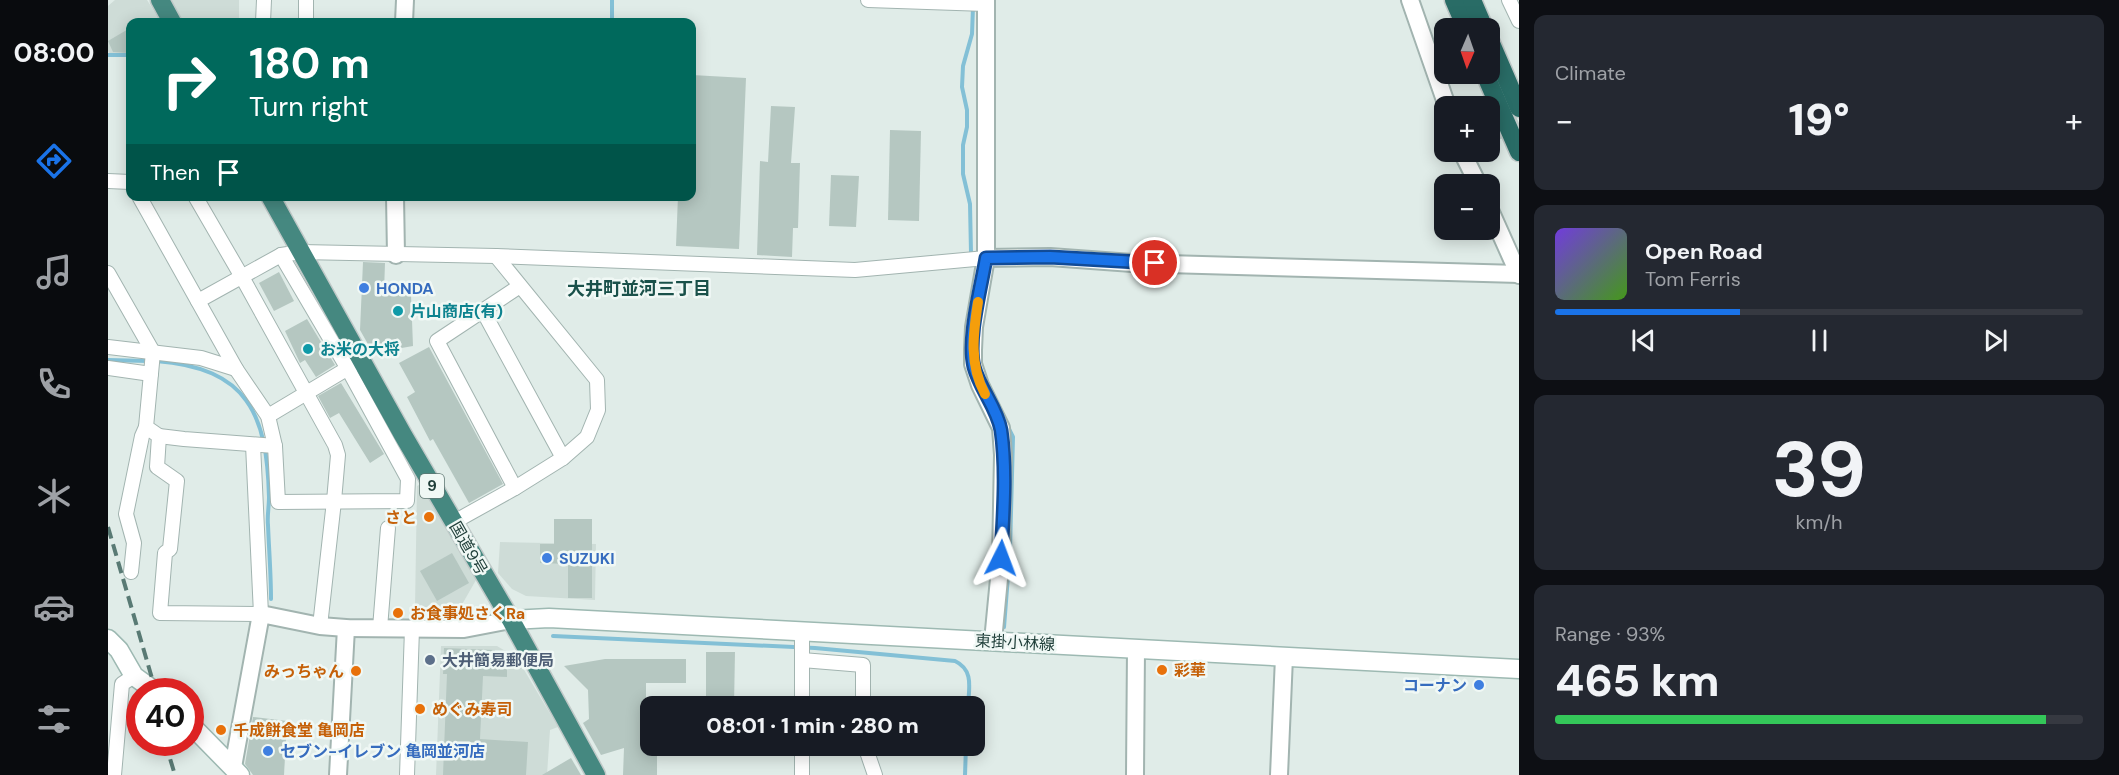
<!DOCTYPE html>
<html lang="en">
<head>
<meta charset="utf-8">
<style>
	:root { --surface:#171b24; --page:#242831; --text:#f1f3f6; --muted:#9ea1a6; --line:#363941; --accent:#1a73e8 }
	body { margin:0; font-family:"DM Sans","Noto Sans JP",sans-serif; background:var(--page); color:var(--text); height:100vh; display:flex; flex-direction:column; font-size:22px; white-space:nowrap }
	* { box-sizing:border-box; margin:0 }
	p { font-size:20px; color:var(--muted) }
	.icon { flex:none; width:33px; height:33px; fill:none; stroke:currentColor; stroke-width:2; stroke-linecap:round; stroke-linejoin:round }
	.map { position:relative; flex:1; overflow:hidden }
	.side { display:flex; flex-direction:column; gap:15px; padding:15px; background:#0d0f14; width:600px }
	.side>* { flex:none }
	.banner { position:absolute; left:18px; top:18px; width:570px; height:183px; border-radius:12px; box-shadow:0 3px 15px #0003; background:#00695c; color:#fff; overflow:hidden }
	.needle { width:39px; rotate:182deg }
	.buttons { position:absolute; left:1326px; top:18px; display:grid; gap:12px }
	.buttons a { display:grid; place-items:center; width:66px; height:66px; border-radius:12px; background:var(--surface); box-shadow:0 3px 15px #0003; font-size:30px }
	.speed { position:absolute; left:18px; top:678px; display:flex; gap:12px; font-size:30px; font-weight:700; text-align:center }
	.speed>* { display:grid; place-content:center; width:78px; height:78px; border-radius:50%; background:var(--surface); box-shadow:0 3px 15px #0003; line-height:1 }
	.speed .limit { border:9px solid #d22; background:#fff; color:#111 }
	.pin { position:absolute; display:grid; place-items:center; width:51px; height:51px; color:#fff; margin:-26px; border:3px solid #fff; border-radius:50%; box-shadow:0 2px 6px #0007 }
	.me { position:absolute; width:66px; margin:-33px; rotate:3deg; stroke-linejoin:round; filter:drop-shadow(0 0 4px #0008) }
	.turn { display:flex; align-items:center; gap:21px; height:126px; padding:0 24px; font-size:27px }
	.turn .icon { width:78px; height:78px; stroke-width:2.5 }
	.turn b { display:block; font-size:42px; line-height:51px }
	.then { display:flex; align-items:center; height:57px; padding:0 24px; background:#0003; gap:12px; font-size:22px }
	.big { font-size:45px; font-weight:800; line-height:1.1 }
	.side .card { flex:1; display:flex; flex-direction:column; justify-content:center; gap:9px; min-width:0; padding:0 21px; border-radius:12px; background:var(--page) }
	.side .dial { align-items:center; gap:0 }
	.dial b { font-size:78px; line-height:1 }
	.song { display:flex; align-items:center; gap:18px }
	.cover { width:72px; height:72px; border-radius:9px; background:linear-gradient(135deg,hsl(260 70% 55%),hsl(100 70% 35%)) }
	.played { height:6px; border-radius:3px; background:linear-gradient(90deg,var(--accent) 35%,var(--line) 35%) }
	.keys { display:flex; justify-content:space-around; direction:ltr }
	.heat { display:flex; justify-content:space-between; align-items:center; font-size:33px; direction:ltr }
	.charge { height:9px; border-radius:4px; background:linear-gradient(90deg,#34c759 93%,var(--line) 0) }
	.trip { position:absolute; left:532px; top:696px; width:345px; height:60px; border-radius:12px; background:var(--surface); box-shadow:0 3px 15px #0003; font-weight:800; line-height:60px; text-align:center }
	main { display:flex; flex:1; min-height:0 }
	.tabs { display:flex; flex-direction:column; width:108px; justify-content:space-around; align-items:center; background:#090b0e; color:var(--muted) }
	.tabs .icon { width:42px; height:42px }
	.tabs .active { color:var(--accent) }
	.tabs b { font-size:27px; color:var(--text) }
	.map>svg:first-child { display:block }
	.built { fill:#cedcd7 }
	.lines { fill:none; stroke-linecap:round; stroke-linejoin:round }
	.stream { stroke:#83c0d6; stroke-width:4 }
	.building { fill:#b5c7c1 }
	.minor-tunnel { stroke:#b9c9c5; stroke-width:14; stroke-dasharray:14 7; stroke-linecap:butt }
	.minor-casing { stroke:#a2b4b0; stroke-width:16 }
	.tertiary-casing { stroke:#a2b4b0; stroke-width:20 }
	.secondary-casing { stroke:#9db9b2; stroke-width:21 }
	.trunk-casing { stroke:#c0c9c8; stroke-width:21 }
	.motorway-casing { stroke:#c0c9c8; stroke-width:21 }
	.minor { stroke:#fff; stroke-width:14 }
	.tertiary { stroke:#fff; stroke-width:16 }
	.secondary { stroke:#fff; stroke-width:18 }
	.trunk { stroke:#458880; stroke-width:18 }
	.motorway { stroke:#296c66; stroke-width:18 }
	.rail { stroke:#597a74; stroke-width:4; stroke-dasharray:12 6; stroke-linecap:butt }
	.route-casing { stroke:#114b97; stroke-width:15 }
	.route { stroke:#1a73e8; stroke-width:10 }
	.slow { stroke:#f59e0b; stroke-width:10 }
	.shop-dot { fill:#3f7fe0; stroke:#f0f8f5; stroke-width:2 }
	.culture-dot { fill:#0f9aa8; stroke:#f0f8f5; stroke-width:2 }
	.food-dot { fill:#e8710a; stroke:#f0f8f5; stroke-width:2 }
	.service-dot { fill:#5c6f8a; stroke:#f0f8f5; stroke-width:2 }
	.labels { text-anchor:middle; stroke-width:5; stroke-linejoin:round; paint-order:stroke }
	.shield { fill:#f0f8f5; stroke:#5e7671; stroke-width:1.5 }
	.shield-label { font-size:15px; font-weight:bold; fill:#1f3e39 }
	.shop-label { font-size:16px; font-weight:bold; fill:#366cbe; stroke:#f0f8f5; text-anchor:start }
	.culture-label { font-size:16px; font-weight:bold; fill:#0d838f; stroke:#f0f8f5; text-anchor:start }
	.food-label { font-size:16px; font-weight:bold; fill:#c56008; stroke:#f0f8f5; text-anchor:start }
	.street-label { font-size:16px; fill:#1f3e39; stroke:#f0f8f5 }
	.service-label { font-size:16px; font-weight:bold; fill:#4e5e75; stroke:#f0f8f5; text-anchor:start }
	.neighbourhood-label { font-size:18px; font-weight:bold; fill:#1a514a; stroke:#f0f8f5 }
</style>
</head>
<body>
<main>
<nav class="tabs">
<b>08:00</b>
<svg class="icon active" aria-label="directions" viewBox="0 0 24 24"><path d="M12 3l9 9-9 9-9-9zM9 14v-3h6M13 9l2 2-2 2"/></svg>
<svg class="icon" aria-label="music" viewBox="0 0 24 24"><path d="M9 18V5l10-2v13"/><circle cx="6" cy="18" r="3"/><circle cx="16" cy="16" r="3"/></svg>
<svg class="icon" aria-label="phone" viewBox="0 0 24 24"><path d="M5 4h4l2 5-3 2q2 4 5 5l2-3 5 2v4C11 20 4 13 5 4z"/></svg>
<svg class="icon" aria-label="climate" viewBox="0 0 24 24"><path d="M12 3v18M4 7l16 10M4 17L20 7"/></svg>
<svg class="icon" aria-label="car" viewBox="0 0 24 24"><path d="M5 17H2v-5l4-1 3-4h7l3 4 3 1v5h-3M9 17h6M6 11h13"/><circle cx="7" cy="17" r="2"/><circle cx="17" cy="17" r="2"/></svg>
<svg class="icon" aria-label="filters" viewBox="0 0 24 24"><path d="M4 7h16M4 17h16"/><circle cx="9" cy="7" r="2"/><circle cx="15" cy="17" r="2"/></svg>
</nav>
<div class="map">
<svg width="1411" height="775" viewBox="0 0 1411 775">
	<rect width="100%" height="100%" fill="#e0ece8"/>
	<!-- built -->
	<g class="built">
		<path d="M7,0H39L53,22H22V54L1,53L0,51V6Z"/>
		<path d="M62,0H131V22H75Z"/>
		<path d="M315,483L368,580L352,608L307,607L309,486Z"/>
		<path d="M392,542L488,544L487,600L418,596L404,589L390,573Z"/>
		<path d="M333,646H389L409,658L450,727L442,730L439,775H328Z"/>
	</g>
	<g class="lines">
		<!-- stream -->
		<g class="stream">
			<path d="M504,22V0"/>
			<path d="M0,55H22"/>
			<path d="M863,253L862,204L855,174V145L859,127V110L854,87L855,66L864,34L865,7"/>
			<path d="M0,360L40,361"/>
			<path d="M48,361C140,368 159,414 161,497C161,507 159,516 160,525C161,550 163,574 163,599"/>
			<path d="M896,627L902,550L905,437L900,427"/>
			<path d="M445,636L707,648L847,661C866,670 861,688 860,706"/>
			<path d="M857,775L858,746"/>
		</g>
	</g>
	<!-- building -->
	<g class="building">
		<path d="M22,28V53L5,52L0,41Z"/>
		<path d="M584,75L638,78L631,249L568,246L570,196H584Z"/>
		<path d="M663,106L687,107L683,163H692L690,228H685L684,257L649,255L652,161L660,162Z"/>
		<path d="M782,130L813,131L811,221L780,220Z"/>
		<path d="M723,175L751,176L748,227L721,226Z"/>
		<path d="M255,262L277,263L276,292L303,295L305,346L265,353L252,330Z"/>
		<path d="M171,272L186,301L166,311L151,283Z"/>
		<path d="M199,319L227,365L208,377L197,360L192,363L177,331Z"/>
		<path d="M321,347L395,484L361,503L325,439L322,441L299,397L307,392L291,363Z"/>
		<path d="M233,383L276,454L262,463L231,413L222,418L210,396Z"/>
		<path d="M446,519H484V598H460V564L432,563V544H446Z"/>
		<path d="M344,553L361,583L329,601L312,571Z"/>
		<path d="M336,648L387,650V658L399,659V677L375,676L372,739L420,742L418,775H335L339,674H335Z"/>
		<path d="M598,652H627L626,706H598Z"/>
		<path d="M497,659H578V683H538V711H543V746H549V775H515L516,748L493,755L475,723L481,719L480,690L456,666Z"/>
		<path d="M145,717L179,721L176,775H145L137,764Z"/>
		<path d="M463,758L473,775H434Z"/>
	</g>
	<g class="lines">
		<!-- minor-tunnel -->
		<path class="minor-tunnel" d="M1382,136L1411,123"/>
		<defs>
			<g id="minor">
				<path d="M760,0L878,4"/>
				<path d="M1401,0L1411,21"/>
				<path d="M155,22L156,0"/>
				<path d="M198,22V0"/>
				<path d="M0,181L22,182"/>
				<path d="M31,196L128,369L160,416L167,446L170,502L299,501L300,479L240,369L173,255"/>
				<path d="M87,196L134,277L227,445L230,455L226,501L212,626"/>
				<path d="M0,273L45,352L38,427L51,436L49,467L69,481L62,549L57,553L52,613L153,614L145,445"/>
				<path d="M90,301L173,255L193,252L388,256L747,270L878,258"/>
				<path d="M375,311L455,458"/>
				<path d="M0,347L93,358L128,369"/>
				<path d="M0,368L43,374"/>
				<path d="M160,416L247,364"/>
				<path d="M51,436L76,439L167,446"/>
				<path d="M407,488L329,341L412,286"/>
				<path d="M346,522L407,488L455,458L479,437L490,410L489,380L388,256"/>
				<path d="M23,572L26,543L18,514L34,436L38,427"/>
				<path d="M272,628L280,528"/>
				<path d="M694,660L755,665V706"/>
				<path d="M694,706V631"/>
				<path d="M694,746V775"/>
				<path d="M757,746L767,775"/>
				<path d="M6,775L14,684L26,676"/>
				<path d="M299,775L304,629"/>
			</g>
			<g id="tertiary">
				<path d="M878,0V258L866,327L865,350V364L872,385L893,428L895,455L893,558L885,641"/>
				<path d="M1302,0L1339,106"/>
				<path d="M296,22L297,0"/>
				<path d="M1354,152L1370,184"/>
				<path d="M287,196L288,255"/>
				<path d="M1382,210L1411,275"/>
				<path d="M878,258L942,257L1024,263L1411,274"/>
				<path d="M125,767L153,614L212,626L238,628L356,629L403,620"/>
				<path d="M230,775L238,628"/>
				<path d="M1027,775L1028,649"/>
				<path d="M1171,775L1176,657"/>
			</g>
			<g id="secondary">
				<path d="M403,620L441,618L1411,669"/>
				<path d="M0,639L11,650L26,676L48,692"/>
				<path d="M82,724L132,775"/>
			</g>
			<g id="trunk">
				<path d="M52,0L64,22"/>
				<path d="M162,196L295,435L403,620L488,775"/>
			</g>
			<g id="motorway">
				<path d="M1346,0L1358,28"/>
				<path d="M1364,0L1376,28"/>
				<path d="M1382,41L1411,108"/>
				<path d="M1377,74L1411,152"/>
			</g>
		</defs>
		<!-- minor casing -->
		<use href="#minor" class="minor-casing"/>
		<!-- tertiary casing -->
		<use href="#tertiary" class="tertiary-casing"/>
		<!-- secondary casing -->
		<use href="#secondary" class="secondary-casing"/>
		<!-- trunk casing -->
		<use href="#trunk" class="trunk-casing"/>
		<!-- motorway casing -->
		<use href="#motorway" class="motorway-casing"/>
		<!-- minor -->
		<use href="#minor" class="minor"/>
		<!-- tertiary -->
		<use href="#tertiary" class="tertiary"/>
		<!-- secondary -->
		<use href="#secondary" class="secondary"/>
		<!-- trunk -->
		<use href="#trunk" class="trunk"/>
		<!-- motorway -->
		<use href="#motorway" class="motorway"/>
		<!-- rail -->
		<g class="rail">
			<path d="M0,527L48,692"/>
			<path d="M57,742L67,775"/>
		</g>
	</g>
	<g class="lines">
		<defs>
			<path id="route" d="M893,558C895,516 899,472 893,430C889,408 872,389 866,367C859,339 873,288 878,258L942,257L1047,263"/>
		</defs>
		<!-- route casing -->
		<use href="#route" class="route-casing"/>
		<!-- route -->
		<use href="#route" class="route"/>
		<!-- slow -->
		<path class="slow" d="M870,302C865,334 861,364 877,394"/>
	</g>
	<!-- markers -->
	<g class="shop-dot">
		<circle cx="256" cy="288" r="6"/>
		<circle cx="439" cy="558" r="6"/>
		<circle cx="1371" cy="685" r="6"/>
		<circle cx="160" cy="751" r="6"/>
	</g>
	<g class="culture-dot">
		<circle cx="290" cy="311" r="6"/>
		<circle cx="200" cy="349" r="6"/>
	</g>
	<g class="food-dot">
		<circle cx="321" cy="517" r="6"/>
		<circle cx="290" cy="613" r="6"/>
		<circle cx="1054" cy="670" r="6"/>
		<circle cx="248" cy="671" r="6"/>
		<circle cx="312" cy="709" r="6"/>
		<circle cx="113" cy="730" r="6"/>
	</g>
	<circle class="service-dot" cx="322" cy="660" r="6"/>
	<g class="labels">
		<!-- shield labels -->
		<rect class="shield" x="312" y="474" width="24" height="24" rx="4.5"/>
		<g class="shield-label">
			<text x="324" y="491">9</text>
		</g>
		<!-- shop labels -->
		<g class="shop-label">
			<text x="268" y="294">HONDA</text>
			<text x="451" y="564">SUZUKI</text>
			<text x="1359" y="691" text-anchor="end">コーナン</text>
			<text x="172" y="757">セブン-イレブン 亀岡並河店</text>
		</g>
		<!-- culture labels -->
		<g class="culture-label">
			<text x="302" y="317">片山商店(有)</text>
			<text x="212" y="355">お米の大将</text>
		</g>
		<!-- food labels -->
		<g class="food-label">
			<text x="309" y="523" text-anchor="end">さと</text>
			<text x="302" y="619">お食事処さくRa</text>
			<text x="1066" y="676">彩華</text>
			<text x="236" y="677" text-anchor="end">みっちゃん</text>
			<text x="324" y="715">めぐみ寿司</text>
			<text x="125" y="736">千成餅食堂 亀岡店</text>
		</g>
		<!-- street labels -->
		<g class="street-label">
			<text transform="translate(361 548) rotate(60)" y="6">国道9号</text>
			<text transform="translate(907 642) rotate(3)" y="6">東掛小林線</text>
		</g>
		<!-- service labels -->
		<g class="service-label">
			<text x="334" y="666">大井簡易郵便局</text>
		</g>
		<!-- neighbourhood labels -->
		<g class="neighbourhood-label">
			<text x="531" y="295">大井町並河三丁目</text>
		</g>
	</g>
</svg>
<div class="buttons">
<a><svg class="needle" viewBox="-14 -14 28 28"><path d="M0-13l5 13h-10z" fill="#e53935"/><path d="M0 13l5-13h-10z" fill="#9ea1a6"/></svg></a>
<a>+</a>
<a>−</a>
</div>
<div class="speed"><div class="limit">40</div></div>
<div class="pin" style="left:1047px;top:263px;background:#d93025"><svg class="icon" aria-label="arrive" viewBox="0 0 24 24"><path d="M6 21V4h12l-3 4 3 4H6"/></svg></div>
<svg class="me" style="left:893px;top:558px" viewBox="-20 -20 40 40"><path d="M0-17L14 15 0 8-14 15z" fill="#1a73e8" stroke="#fff" stroke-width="4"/></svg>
<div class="trip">08:01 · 1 min · 280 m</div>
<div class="banner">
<div class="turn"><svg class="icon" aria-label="right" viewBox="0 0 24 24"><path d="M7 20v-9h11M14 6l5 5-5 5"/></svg><div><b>180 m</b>Turn right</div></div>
<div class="then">Then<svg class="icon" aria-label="arrive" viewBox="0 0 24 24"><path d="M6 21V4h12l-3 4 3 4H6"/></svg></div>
</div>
</div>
<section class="side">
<div class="card"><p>Climate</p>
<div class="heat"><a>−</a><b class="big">19°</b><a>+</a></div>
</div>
<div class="card">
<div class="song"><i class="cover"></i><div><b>Open Road</b><p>Tom Ferris</p></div></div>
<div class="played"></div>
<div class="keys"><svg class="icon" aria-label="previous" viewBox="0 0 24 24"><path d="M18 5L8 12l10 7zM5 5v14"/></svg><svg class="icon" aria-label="pause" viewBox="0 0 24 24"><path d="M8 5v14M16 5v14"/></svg><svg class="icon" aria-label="next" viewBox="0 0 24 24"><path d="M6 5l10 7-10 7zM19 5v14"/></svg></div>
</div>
<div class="card dial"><b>39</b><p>km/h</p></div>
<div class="card"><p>Range · 93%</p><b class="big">465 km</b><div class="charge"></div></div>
</section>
</main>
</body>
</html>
